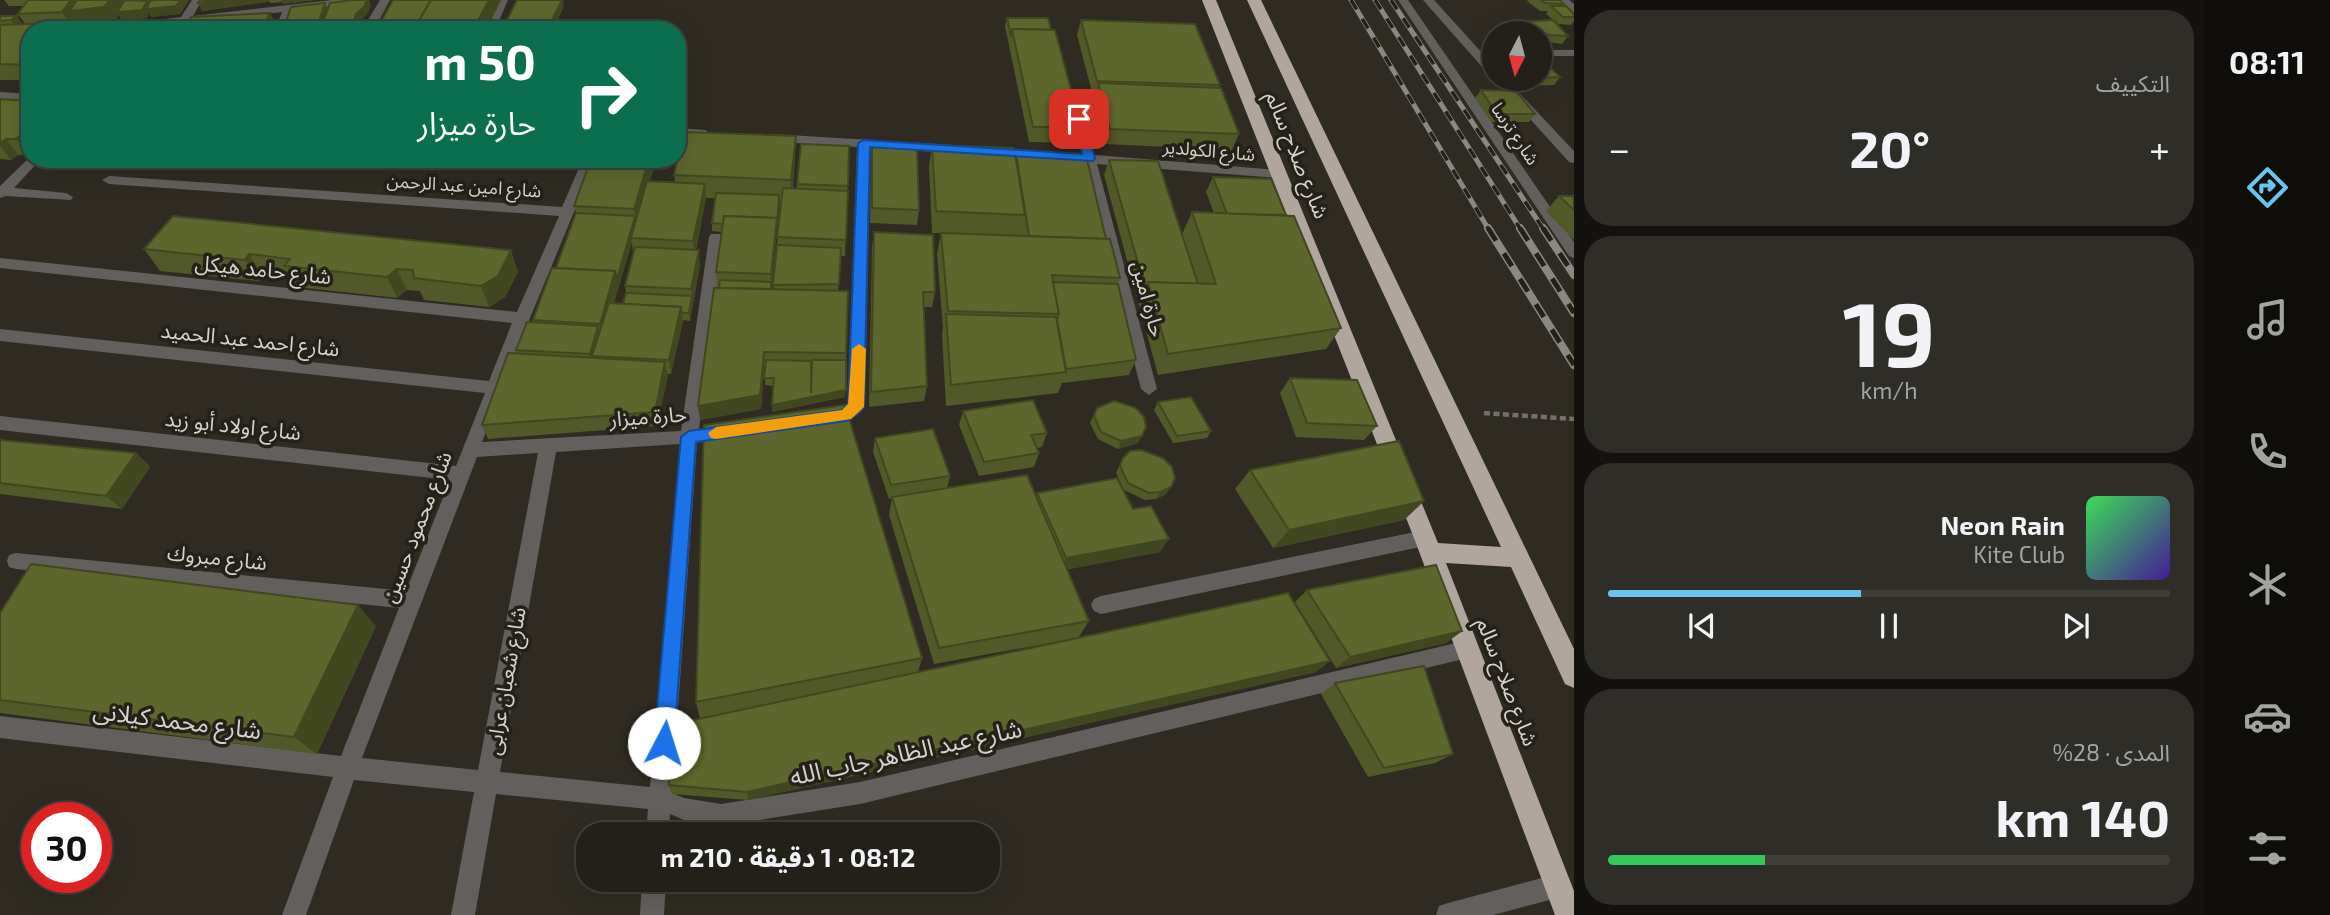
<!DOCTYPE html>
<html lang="ar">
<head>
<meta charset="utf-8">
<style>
	:root { --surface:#23201a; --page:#2f2d27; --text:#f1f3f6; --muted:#a3a3a2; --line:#403e39; --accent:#6bc3f2 }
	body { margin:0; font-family:"Exo 2","Noto Sans Arabic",sans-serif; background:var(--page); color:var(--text); direction:rtl; height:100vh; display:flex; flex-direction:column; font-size:26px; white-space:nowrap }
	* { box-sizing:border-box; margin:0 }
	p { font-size:23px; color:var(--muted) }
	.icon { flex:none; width:38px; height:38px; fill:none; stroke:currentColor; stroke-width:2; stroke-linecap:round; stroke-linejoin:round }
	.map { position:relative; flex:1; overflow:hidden; direction:ltr }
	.panel { display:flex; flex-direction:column; gap:10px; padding:10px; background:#13120e; width:630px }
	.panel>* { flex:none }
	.hud { position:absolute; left:21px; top:21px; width:665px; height:147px; border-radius:28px; box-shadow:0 7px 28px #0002,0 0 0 2px var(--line); direction:rtl; background:#0b6e4f; color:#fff; overflow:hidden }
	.needle { width:46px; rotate:186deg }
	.controls { position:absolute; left:1482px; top:21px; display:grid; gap:14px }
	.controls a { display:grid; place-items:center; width:70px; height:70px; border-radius:50%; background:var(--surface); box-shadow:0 7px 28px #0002,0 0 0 2px var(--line); font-size:35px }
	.speed { position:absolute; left:21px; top:802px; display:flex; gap:14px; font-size:35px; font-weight:700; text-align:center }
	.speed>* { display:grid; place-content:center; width:91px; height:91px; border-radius:50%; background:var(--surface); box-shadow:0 7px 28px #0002,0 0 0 2px var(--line); line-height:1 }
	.speed .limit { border:10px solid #d22; background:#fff; color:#111 }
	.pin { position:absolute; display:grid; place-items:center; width:60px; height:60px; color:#fff; margin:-30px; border-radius:14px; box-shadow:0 4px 10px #0006 }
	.me { position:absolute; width:77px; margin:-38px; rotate:5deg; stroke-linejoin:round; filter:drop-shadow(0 0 5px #0008) }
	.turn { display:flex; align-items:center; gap:24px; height:147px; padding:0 35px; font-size:32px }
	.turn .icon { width:91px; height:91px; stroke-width:2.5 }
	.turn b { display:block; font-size:49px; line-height:60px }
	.big { font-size:52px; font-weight:700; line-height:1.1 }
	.panel .tile { flex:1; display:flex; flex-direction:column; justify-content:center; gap:10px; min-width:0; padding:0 24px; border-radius:28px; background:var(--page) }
	.panel .dial { align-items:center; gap:0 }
	.dial b { font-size:91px; line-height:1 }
	.song { display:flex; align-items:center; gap:21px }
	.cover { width:84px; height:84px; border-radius:10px; background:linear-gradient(135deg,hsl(130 70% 55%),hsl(260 70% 35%)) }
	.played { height:7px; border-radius:4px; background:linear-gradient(90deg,var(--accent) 45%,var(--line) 45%) }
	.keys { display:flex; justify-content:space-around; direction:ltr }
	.heat { display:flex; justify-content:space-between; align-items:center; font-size:38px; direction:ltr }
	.charge { height:10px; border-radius:5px; background:linear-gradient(90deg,#34c759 28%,var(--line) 0) }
	.trip { position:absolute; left:576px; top:822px; width:424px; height:70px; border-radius:28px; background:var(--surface); box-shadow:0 7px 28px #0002,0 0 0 2px var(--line); font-weight:700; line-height:70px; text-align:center; direction:rtl }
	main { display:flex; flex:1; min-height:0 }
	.menu { display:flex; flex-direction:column; width:126px; justify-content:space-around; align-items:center; background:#0e0d0a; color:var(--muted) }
	.menu .icon { width:49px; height:49px }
	.menu .active { color:var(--accent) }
	.menu b { font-size:32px; color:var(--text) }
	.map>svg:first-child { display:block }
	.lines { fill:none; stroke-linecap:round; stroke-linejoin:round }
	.path { stroke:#747069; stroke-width:4.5; stroke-dasharray:6 3.5; stroke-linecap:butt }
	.minor { fill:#635f5c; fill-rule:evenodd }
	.highway { fill:#b0a69e; fill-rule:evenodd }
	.rail-far1-casing { stroke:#8b8881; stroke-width:5 }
	.rail-casing { stroke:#8b8881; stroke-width:8 }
	.rail-far1 { stroke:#252119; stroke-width:3.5; stroke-dasharray:11; stroke-linecap:butt }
	.rail { stroke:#252119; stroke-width:5; stroke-dasharray:15; stroke-linecap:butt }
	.wall { fill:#505927; fill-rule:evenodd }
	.shaded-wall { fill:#414820 }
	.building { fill:#5d672d; stroke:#414820; stroke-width:2 }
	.route { fill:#1a73e8; stroke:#114b97; stroke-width:2 }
	.slow { fill:#f59e0b }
	.labels { text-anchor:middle; stroke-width:7; stroke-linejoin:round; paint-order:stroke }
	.far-street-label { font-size:18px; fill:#d4d2cc; stroke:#252119 }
	.street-label { font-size:21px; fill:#d4d2cc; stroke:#252119 }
	.near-street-label { font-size:24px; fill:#d4d2cc; stroke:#252119 }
</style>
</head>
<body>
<main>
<nav class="menu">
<b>08:11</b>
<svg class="icon active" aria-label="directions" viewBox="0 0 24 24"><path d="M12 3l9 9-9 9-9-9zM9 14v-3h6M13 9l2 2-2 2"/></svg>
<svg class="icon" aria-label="music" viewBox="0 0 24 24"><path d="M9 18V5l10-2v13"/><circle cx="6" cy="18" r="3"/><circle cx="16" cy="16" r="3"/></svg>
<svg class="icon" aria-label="phone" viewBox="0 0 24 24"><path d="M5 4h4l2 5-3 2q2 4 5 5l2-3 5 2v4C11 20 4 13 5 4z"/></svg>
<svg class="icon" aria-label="climate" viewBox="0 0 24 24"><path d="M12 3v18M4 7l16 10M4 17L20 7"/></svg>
<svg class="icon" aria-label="car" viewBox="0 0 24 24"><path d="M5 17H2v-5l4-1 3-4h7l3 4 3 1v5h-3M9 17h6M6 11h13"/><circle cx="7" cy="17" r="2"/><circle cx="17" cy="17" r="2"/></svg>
<svg class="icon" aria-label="filters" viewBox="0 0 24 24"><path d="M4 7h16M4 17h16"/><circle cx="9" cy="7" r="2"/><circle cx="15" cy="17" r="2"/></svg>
</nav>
<section class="panel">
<div class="tile"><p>التكييف</p>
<div class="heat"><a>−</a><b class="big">20°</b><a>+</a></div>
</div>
<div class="tile dial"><b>19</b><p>km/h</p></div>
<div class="tile">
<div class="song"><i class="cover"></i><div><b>Neon Rain</b><p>Kite Club</p></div></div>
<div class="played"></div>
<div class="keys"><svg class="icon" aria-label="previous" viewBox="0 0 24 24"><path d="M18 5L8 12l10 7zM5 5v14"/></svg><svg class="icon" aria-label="pause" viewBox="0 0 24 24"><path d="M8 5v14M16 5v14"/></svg><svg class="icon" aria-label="next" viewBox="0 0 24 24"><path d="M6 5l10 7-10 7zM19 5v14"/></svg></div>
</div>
<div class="tile"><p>المدى · 28%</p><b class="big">140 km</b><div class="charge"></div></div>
</section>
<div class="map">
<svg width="1574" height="915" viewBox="0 0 1574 915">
	<rect width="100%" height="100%" fill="#2f2b22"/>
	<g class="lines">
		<!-- path -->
		<path class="path" d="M1484,413L1574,419"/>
		<!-- minor -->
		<g class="minor">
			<path d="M192,0H202L193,16L332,0H366L361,3L294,11L287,30H275L282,12L189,23L184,30L177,29V24L131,30H94L99,27L181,17Z"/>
			<path d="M380,0H390L374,30H362Z"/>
			<path d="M498,0H508L495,30H483Z"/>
			<path d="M1398,0H1408L1574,242V258L1569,256Z"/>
			<path d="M1423,0H1434L1494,66V76H1490Z"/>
			<path d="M1558,0H1569L1574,4V13Z"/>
			<rect x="1540" y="50" width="34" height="6"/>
			<path d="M1494,79H1506L1574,151V163L1569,162Z"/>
			<path d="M0,92L30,94V102L0,100Z"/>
			<path d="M1074,95L1080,99L1095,155L1278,170L1285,174L1278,178L1097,164L1157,389L1149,395L1141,389L1084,163L1065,161L1058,157L1065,153L1082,154L1068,99Z"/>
			<path d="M677,128L705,130L711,134L705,138L677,136Z"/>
			<path d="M772,134L953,145L960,149L953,153L870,148L865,397L862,411C851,421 836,427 821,423L819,418L821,413L841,409L848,403L857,147L767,141L766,138Z"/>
			<path d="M30,157V159H41L14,188L66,193L73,197L71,200L6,196L0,198V186Z"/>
			<path d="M583,159H596L530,318L482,442L681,431L709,237L711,234H721L723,237L699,429L727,425L733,427L736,432L733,437L697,443L672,793L684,798L721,804L860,782L1469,640L1476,642L1479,649L1476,656L860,804L721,826L684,820L670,814L668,835H646L648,809L496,794L475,915H451L474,792L354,780L306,915H282L333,777L0,738V716L341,756L399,608L16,569L9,567L7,561L9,555L16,553L406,591L450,480L0,430V416L456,466L485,393L0,341V329L489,381L512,323L0,268V258L517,312L559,216L109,184L102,180L109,176L562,207ZM680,444L650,787L500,772L556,452ZM538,453L478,770L362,758L477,457Z"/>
			<path d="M1425,530L1432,532L1434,538L1432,544L1425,546L1101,614L1094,611L1091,605L1094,599L1101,596Z"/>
			<path d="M1557,874L1565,878L1569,886L1565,894L1557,898L1493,915H1436L1439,906L1448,903Z"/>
			<path d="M642,880H666L664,915H640Z"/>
		</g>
		<!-- highway -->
		<path class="highway" d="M1202,0H1216L1438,543L1501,547L1247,0H1261L1574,649V688L1565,684L1511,567L1446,563L1574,891V915H1555L1414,538Z"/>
		<defs>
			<g id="rail-far1">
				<path d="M1351,0L1489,230"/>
				<path d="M1375,0L1521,230"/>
				<path d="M1391,0L1544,230"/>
			</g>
			<g id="rail">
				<path d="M1488,228L1574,365"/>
				<path d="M1520,228L1574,313"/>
				<path d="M1543,228L1574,275"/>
			</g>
		</defs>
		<!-- rail-far1 casing -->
		<use href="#rail-far1" class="rail-far1-casing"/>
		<!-- rail casing -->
		<use href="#rail" class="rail-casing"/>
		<!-- rail-far1 -->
		<use href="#rail-far1" class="rail-far1"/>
		<!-- rail -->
		<use href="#rail" class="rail"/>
	</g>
	<!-- wall -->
	<g class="wall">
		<path d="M4,0H189L180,14L151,17L149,13L147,18L122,20L119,15L113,22L79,26L76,21L72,26L57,27L59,30H30V80H0V16H17L22,24H25L18,14L24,6H9Z"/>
		<path d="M200,0H315L283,4L282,2L270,3L268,0L267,2L202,11L198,3Z"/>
		<path d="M393,0H501L486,30H372L379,25Z"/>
		<path d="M1528,0H1560L1564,4L1563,6L1574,14V21L1571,25L1558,24L1568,36L1562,44L1540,41V33H1520L1511,30L1516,22L1553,20L1546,14L1548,11H1540L1527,1Z"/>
		<path d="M1007,18L1081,127L1076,143L1029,142L1005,26Z"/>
		<path d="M1081,20L1220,85L1219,88L1239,134L1232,150L1105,144L1094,99V96H1093L1077,35Z"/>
		<path d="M1540,58L1560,77L1554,85L1519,86L1512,79H1540Z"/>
		<path d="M1481,90L1535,114L1529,122H1491L1475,98Z"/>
		<path d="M0,99L29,155H18L11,160L0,159Z"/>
		<path d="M932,145L1015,154L1106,238L1120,278L1118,284L1136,360L1129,375L1062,383L1058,393L946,406L942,335L943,328L937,254L941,233H932L929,166Z"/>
		<path d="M849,146L845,256H841L838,291H848L845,397L772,412L774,386L765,385L766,367H764L761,409L700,420L719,287H717L716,272L722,232L712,231V223L716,198H706L696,250L700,265L690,321L683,320L671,374H667L657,426L488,439L482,425L518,354L516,350L533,322V320L556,268L576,213L574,206L591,159H656L650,181L675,182L674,175L795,158L793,188H797V184ZM780,201H781L777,245L773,290H771ZM632,242L633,252L625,286L626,293L623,304L614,303ZM811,368H812L811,393Z"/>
		<path d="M872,147L919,210L917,225L870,223L871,162Z"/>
		<path d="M1109,160L1182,234L1192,212L1214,213L1206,192L1213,177L1286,215L1341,328L1326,349L1158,375L1104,175Z"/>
		<path d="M1559,196H1574V240L1546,211Z"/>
		<path d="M173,216L518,272L505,297L489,307L424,300L420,291L407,290L397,298L297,287L292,279L263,276L259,281L160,271L144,249Z"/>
		<path d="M874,232L935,292L932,307H924L927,386L924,401L869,407L872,247Z"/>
		<path d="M1290,378L1377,426L1364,440L1296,437L1280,393Z"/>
		<path d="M1158,402L1211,431L1207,438L1173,443L1154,410Z"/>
		<path d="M1097,408L1138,443L1118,449L1098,439L1090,423Z"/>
		<path d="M963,411L1047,433L1042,447L1037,448L1039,453L1034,467L979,476L959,425Z"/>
		<path d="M875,438L950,476L947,488L1036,496L1037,493L1133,509L1160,552L1067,569L1089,621L1078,638L934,664L889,515L892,498L889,499L873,452Z"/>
		<path d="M0,440L136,453L150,467L122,509L0,494Z"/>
		<path d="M1123,458L1166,494L1156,499L1145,500L1124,490L1116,473Z"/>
		<path d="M1250,470L1424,501L1404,520L1273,548L1235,489Z"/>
		<path d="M1307,590L1462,631L1446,643L1336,668L1295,602Z"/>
		<path d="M0,613L376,626L317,754L0,713Z"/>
		<path d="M922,658L918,672L1330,661L1316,672L748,800L672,794L669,785L700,719L696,702Z"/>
		<path d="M1335,683L1453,754L1435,763L1368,777L1321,694Z"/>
	</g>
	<!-- shaded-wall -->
	<g class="shaded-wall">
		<path d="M71,0H189L180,14L151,17L149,13L147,18L122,20L119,15L113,22L79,26L76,21L72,26L62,12Z"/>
		<path d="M222,0H268L267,2L202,11L198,3Z"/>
		<path d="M281,0H315L283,4Z"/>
		<path d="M367,0H369L371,6L367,15L359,22L357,30H351L356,14Z"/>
		<path d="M489,0H501L486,30H473Z"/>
		<path d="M560,0H564L563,2L564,7L553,30H547Z"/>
		<path d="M325,3L328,11L322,30H316Z"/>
		<path d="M270,13L274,20L270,30H262Z"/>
		<path d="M17,16L22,24L16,28L11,20Z"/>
		<path d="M54,23L59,30H49Z"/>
		<path d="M167,23L171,30H164Z"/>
		<path d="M30,127V154L29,155L16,139Z"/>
		<path d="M796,136L795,158L791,201V180Z"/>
		<path d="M6,139L18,155L11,160L0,146V143Z"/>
		<path d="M649,159H656L637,224L634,209Z"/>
		<path d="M705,184L706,199L694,256L693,241Z"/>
		<path d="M779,195L780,203L770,304L771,274Z"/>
		<path d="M635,216L637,224L631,238L632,242L603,339L600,324L615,271Z"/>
		<path d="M511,250L518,272L505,297L489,307L481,286Z"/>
		<path d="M699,250L700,265L690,321L689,313L692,296L691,289Z"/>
		<path d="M249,254L263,276L259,281L245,260Z"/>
		<path d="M397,269L407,290L397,298L387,277Z"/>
		<path d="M681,307L683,322L671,374L669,360Z"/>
		<path d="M598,326L602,341L592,356L595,365L594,369L590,354Z"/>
		<path d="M764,352V367L761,409L700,420L698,406Z"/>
		<path d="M665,362L668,377L657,426L655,412Z"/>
		<path d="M846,390L845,397L772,412V405Z"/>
		<path d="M1142,436L1138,443L1118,449L1121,441Z"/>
		<path d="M136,453L150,467L122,509L106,496Z"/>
		<path d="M1171,487L1166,494L1156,499L1160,492Z"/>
		<path d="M1424,501L1404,520L1273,548L1289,530Z"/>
		<path d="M1169,539L1160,552L1060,571L1066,558Z"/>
		<path d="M358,605L376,626L317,754L294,737Z"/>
		<path d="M1462,631L1446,643L1336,668L1350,657Z"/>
		<path d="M1330,661L1316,672L748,800L747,792Z"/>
	</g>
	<!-- building -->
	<g class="building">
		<path d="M28,0H71L62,12L18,14Z"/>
		<path d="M77,0H110L104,7L70,11Z"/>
		<path d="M125,0L144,1L148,0L142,10L117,12Z"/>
		<path d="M156,0H180L176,6L147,9L150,1Z"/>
		<path d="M200,0H222L198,3Z"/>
		<path d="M353,0H367L364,7L356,14L351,30H320L330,3Z"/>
		<path d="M393,0H431L414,30H372L375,25H379Z"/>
		<path d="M431,0H489L473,30H421L424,24H417Z"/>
		<path d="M517,0H562L547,30H502Z"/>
		<path d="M1541,0H1560L1564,4L1545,3Z"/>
		<path d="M325,3L316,30H283L291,7Z"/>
		<path d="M1551,6H1566L1574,14V17H1563Z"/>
		<path d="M270,13L262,30H185L191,17Z"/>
		<path d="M0,16H17L11,20L0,21Z"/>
		<path d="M1007,18H1048L1051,30L1012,29L1011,37Z"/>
		<path d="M1081,20L1195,24L1220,85L1097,81Z"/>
		<path d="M1553,20L1568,36L1549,35L1516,22Z"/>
		<path d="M54,23L49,30H30V40L28,42H30V65L0,64V25Z"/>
		<path d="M167,23L164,30H131L133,25Z"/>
		<path d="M1012,29L1055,30L1081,127H1033Z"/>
		<path d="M1540,58L1560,77L1540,78Z"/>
		<path d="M1098,83L1221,88L1239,134L1110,129Z"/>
		<path d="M1481,90L1516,91L1535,114H1497Z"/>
		<path d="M0,99L30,101V127L16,139H6L0,143Z"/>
		<path d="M684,132L796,136L791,180L674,175Z"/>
		<path d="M801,144L849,146L848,186L797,184Z"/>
		<path d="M932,145L1014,148L1025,215L936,211Z"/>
		<path d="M872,147L917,148L919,210L872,208Z"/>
		<path d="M1016,153L1086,155L1106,239L1029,236Z"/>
		<path d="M591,159H649L634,209L574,206Z"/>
		<path d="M1109,160L1158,161L1198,284L1148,282L1145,288Z"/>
		<path d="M1213,177L1271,179L1286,215L1227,214Z"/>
		<path d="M647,181L705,184L693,241L631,238Z"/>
		<path d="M783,188L848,191L846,240L777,237Z"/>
		<path d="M716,193L779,195L777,226V218L724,216L723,224L712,223Z"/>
		<path d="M1559,196H1574V210Z"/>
		<path d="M1192,212L1294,216L1341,328L1168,354L1148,282L1216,284Z"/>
		<path d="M576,213L635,216L617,279L615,271L556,268Z"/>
		<path d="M173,216L511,250L498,276L481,286L414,278L413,270L397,269L387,277L284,266L290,259L249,254L245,260L144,249Z"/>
		<path d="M724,216L777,218L771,274L716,272Z"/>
		<path d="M874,232L933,235L935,292H923L927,386L871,392Z"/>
		<path d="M941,233L1110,239L1120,278L1052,275L1059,314L948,311Z"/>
		<path d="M777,245L841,248L839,284L773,285Z"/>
		<path d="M635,247L699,250L691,289L625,286Z"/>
		<path d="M552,268L615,271L600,324L533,320Z"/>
		<path d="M720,280L771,282V289L719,288Z"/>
		<path d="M1053,282L1118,284L1136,360L1066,369L1057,320L1059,314Z"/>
		<path d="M714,288L848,291L846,353L764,352L760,395L698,406Z"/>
		<path d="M626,293L692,296L689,313H682L681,307L623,304Z"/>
		<path d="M609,303L681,307L669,360L592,356Z"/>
		<path d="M946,314L1056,317L1066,372L951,385Z"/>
		<path d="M527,322L598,326L590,354L516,350Z"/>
		<path d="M508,353L665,362L655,412L482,425Z"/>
		<path d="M766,360L811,361V393L812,360H846V390L772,405L774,378H764Z"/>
		<path d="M1290,378L1357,380L1377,426L1307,423Z"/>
		<path d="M1191,397L1211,431L1177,436L1158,402Z"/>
		<path d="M1033,400L1047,433L1031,435L1039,453L984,462L963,411Z"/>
		<path d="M1114,401L1136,408L1144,417L1146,427L1142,436L1121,441L1101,432L1094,416L1097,408Z"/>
		<path d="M845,405L922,658L696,702L704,425Z"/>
		<path d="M933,429L950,476L891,485L875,438Z"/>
		<path d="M0,440L136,453L106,496L0,483Z"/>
		<path d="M1399,441L1424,501L1289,530L1250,470Z"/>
		<path d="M1141,450L1163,458L1172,467L1175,478L1171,487L1160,492L1149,493L1128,483L1120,466L1123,458L1130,451Z"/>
		<path d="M1027,475L1089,621L939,648L892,497Z"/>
		<path d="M1117,478L1133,509L1151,506L1169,539L1066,558L1037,493Z"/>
		<path d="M31,564L358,605L294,737L0,700V613Z"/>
		<path d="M1436,565L1462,631L1350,657L1307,590Z"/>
		<path d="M1288,593L1330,661L747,792L669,785L675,724Z"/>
		<path d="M1424,666L1453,754L1384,768L1335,683Z"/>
	</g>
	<!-- route -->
	<path class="route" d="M1079,115L1085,119L1095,158L1093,161L870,147L864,407L851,419L846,421L696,442L674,743L671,750L664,753L657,750L654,743L681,437L689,431L842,410L848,404L858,143L864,140L1082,154L1073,119Z"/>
	<!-- slow -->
	<path class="slow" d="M859,344L866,349L864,407L851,419L716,439L711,438L708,433L716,427L842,410L848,404L852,349Z"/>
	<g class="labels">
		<!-- far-street labels -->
		<g class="far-street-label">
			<text transform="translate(1515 134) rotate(56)" y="6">شارع ترسا</text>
			<text transform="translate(1209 151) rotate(5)" y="6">شارع الكولدير</text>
			<text transform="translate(464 186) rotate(4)" y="6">شارع امين عبد الرحمن</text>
		</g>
		<!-- street labels -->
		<g class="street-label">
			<text transform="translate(1297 155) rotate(68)" y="7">شارع صلاح سالم</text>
			<text transform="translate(263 270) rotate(6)" y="7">شارع حامد هيكل</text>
			<text transform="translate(1148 299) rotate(75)" y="7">حارة امين</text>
			<text transform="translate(250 340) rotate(6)" y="7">شارع احمد عبد الحميد</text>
			<text transform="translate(648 417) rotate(-4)" y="7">حارة ميزار</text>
			<text transform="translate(233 426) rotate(6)" y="7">شارع اولاد أبو زيد</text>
			<text transform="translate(417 527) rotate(-69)" y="7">شارع محمود حسين</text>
			<text transform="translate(217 558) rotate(6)" y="7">شارع مبروك</text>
			<text transform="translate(506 681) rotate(-80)" y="7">شارع شعبان عرابى</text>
			<text transform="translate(1507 682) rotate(69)" y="7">شارع صلاح سالم</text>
		</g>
		<!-- near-street labels -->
		<g class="near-street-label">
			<text transform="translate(177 721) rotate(7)" y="8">شارع محمد كيلانى</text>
			<text transform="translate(906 753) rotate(-12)" y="8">شارع عبد الظاهر جاب الله</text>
		</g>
	</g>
</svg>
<div class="controls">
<a><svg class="needle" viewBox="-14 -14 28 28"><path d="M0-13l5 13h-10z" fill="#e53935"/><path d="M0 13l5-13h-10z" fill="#a3a3a2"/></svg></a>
</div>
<div class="speed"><div class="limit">30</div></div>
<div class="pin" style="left:1079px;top:119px;background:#d93025"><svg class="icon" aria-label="arrive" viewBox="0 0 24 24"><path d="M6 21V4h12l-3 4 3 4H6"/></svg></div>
<svg class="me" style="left:664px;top:743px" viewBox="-20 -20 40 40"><circle r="19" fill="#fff"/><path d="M0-13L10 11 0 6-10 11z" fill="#1a73e8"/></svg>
<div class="trip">08:12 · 1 دقيقة · 210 m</div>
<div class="hud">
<div class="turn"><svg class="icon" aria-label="right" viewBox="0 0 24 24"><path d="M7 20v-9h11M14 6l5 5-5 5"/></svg><div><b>50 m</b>حارة ميزار</div></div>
</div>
</div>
</main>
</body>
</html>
